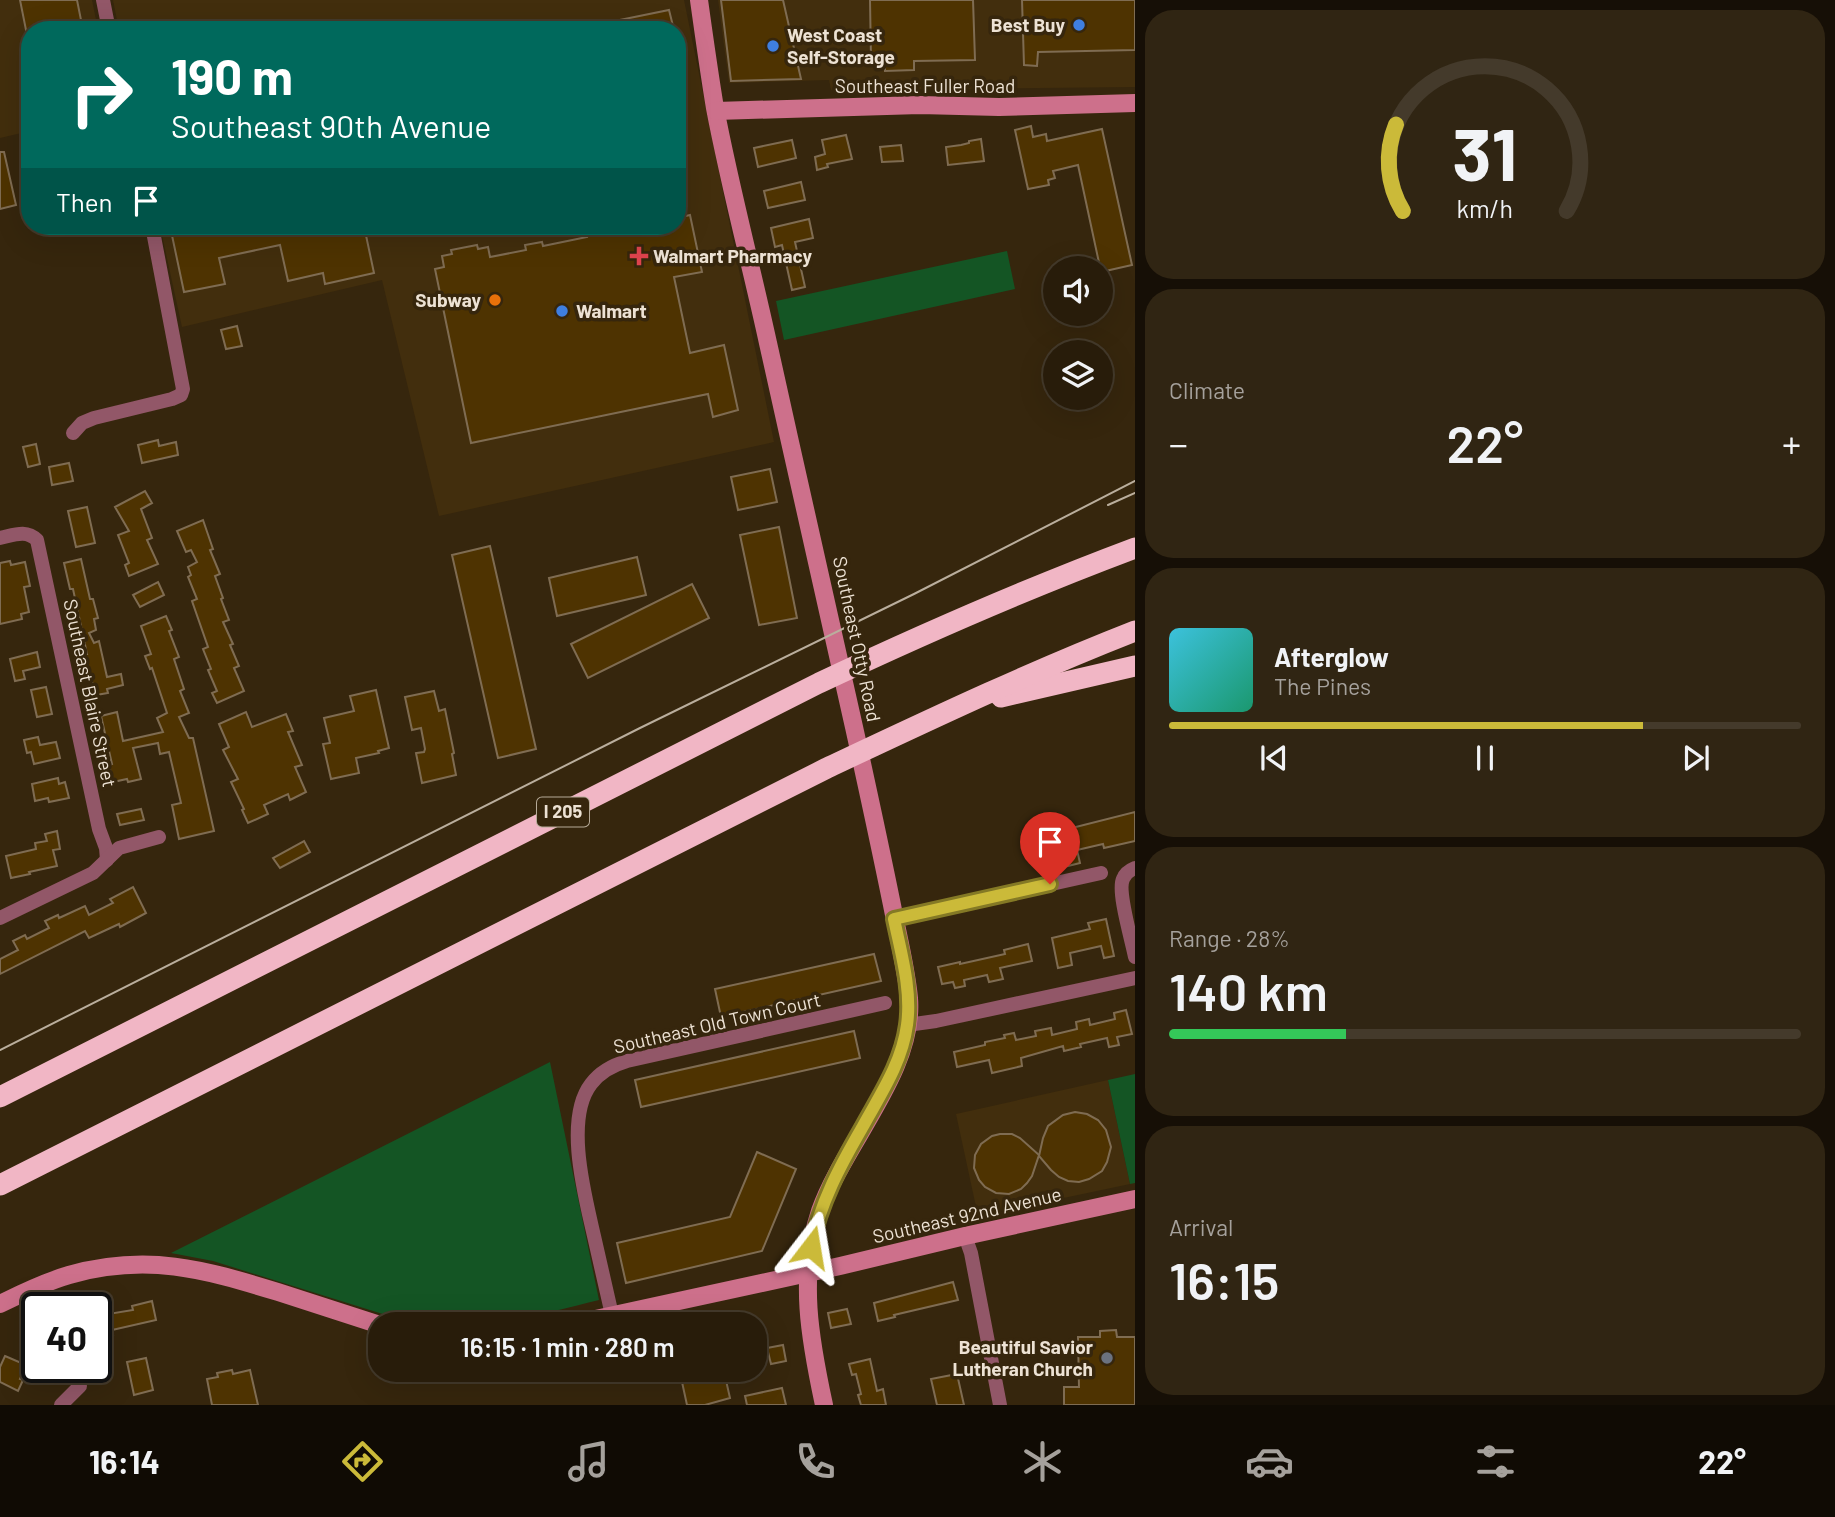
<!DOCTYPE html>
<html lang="en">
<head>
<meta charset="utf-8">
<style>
	:root { --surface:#281c0a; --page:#302513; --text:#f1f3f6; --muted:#a5a19c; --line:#443a2b; --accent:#cbba39 }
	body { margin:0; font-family:Barlow,sans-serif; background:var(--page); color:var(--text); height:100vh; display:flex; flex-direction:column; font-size:26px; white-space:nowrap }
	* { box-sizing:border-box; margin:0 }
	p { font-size:23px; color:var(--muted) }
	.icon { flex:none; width:38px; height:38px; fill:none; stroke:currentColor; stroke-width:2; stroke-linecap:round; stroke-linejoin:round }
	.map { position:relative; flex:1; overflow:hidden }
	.drawer { display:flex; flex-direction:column; gap:10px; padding:10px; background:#160f06; width:700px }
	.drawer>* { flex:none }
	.hud { position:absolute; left:21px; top:21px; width:665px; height:214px; border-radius:28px; box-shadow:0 7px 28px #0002,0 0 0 2px var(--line); background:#00695c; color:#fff; overflow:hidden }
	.fabs { position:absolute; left:1043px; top:256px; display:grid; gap:14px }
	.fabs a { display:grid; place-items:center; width:70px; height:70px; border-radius:50%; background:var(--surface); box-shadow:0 7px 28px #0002,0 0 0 2px var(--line); font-size:35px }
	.speed { position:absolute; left:21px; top:1292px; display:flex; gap:14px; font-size:35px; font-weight:700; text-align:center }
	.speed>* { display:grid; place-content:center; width:91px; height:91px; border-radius:50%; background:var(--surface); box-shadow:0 7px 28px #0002,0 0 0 2px var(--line); line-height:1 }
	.speed .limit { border:4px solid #111; border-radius:10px; background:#fff; color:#111 }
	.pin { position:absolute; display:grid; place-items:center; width:60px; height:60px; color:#fff; margin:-72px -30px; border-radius:50% 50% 50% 0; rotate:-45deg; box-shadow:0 0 7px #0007 }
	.pin .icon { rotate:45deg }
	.me { position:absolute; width:77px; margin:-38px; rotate:14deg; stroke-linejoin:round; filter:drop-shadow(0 0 5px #0008) }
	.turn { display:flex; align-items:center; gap:24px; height:147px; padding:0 35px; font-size:32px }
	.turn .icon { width:91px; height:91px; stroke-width:2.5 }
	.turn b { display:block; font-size:49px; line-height:60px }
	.then { display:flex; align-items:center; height:66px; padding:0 35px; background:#0003; gap:14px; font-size:26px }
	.big { font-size:52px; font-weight:600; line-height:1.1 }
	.drawer .card { flex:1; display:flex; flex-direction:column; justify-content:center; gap:10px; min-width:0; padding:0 24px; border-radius:28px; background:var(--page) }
	.drawer .dial { align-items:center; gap:0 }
	.dial svg { height:182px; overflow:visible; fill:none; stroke:var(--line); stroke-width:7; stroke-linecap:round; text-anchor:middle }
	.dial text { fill:var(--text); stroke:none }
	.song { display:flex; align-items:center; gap:21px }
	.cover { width:84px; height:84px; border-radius:10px; background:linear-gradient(135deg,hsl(190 70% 55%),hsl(160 70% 35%)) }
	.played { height:7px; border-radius:4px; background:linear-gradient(90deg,var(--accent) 75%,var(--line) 75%) }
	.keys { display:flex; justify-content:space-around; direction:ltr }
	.heat { display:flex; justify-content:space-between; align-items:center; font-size:38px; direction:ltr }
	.charge { height:10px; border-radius:5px; background:linear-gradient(90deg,#34c759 28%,var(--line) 0) }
	.trip { position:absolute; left:368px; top:1312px; width:399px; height:70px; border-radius:28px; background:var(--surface); box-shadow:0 7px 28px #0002,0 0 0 2px var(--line); font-weight:600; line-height:70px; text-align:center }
	.dock { display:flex; height:112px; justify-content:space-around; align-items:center; background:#100b04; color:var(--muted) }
	.dock .icon { width:49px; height:49px }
	.dock .active { color:var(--accent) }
	.dock b { font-size:32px; color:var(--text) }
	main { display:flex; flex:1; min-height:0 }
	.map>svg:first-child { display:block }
	.built { fill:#422e0d }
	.green { fill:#145524 }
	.building { fill:#4e3301; stroke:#7f6c52; stroke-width:2 }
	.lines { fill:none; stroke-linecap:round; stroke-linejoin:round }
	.street { stroke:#925768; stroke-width:14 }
	.secondary { stroke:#cd708b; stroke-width:18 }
	.highway { stroke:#f1b6c5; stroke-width:21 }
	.tram { stroke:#baae9d; stroke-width:2 }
	.route-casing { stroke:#847925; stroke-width:18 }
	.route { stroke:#cbba39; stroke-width:12 }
	.shop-dot { fill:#3f7fe0; stroke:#36260d; stroke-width:2.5 }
	.health-dot { fill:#e0444e; stroke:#36260d; stroke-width:2.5 }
	.food-dot { fill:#e8710a; stroke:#36260d; stroke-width:2.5 }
	.worship-dot { fill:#6b7280; stroke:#36260d; stroke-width:2.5 }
	.labels { text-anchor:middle; stroke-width:7; stroke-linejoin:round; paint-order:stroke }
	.shield { fill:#36260d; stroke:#b6aa98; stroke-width:2 }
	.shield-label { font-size:18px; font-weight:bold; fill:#ede2d4 }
	.poi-label { font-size:19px; font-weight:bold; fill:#ede2d4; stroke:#36260d; text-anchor:end }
	.street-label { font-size:19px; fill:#ede2d4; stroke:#36260d }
</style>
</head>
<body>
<main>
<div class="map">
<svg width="1135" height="1405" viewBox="0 0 1135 1405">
	<rect width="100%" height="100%" fill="#36260d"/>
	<!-- built -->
	<g class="built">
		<path d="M0,0H92L98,30H30V131L0,138Z"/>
		<path d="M113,0H684L774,442L439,516L382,280L182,327L160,226H677V30H119Z"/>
		<path d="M718,0H1135V87L831,90L829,80L729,83Z"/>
		<path d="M1108,1080L1130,1184L978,1216L956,1114Z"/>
	</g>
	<!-- green -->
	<g class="green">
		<path d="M1007,251L1015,289L784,340L776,301Z"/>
		<path d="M550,1062L599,1300C558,1310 517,1322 476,1324C447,1326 418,1322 389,1316L213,1261L171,1253Z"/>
		<path d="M1135,1074V1183L1130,1184L1108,1080Z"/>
	</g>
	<!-- building -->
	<g class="building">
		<path d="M20,0H77L83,30H26Z"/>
		<path d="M721,0H783L801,79L731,81Z"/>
		<path d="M870,0H973L975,60L914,61V70L885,71V59H871Z"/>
		<path d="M1022,0H1135V50L1038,52L1037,66L1024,65Z"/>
		<path d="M669,10L674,30H596L595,25Z"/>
		<path d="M1031,126L1033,137L1046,134L1047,141L1102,129L1132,265L1101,272L1078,165L1053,171L1055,178L1048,180L1049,185L1028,189L1015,130Z"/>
		<path d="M846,135L852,159L827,164L828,167L817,170L815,157L825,154L822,140Z"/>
		<path d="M981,139L984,161L948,165L946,147L961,145L969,143V141Z"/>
		<path d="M792,140L796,158L758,167L754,148Z"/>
		<path d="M901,145L903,161L882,162L880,147Z"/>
		<path d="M0,152H4L16,205L0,209Z"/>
		<path d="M801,182L805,200L768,208L764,191Z"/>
		<path d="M690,215L702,272L674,277L690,353L724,345L738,410L713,417L708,394L471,443L435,269L444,267L442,256L452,254L451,250L477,245L478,249L488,247L490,257L526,250L525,245L542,242L543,246L587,237L586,232L611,227L612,232L640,226H677V218Z"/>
		<path d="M809,219L813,238L795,242L805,287L792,290L782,245L775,247L771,228Z"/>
		<path d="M170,226H364L374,273L325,284L323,273L288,281L280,245L219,258L225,284L184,292Z"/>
		<path d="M237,326L242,346L226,349L221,330Z"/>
		<path d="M158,440L159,446L176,442L178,455L142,463L138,445Z"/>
		<path d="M36,444L40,464L28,467L23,447Z"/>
		<path d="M69,463L73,481L52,485L49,467Z"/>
		<path d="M770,469L777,502L738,510L731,477Z"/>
		<path d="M145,491L152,503L141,509L152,538L147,540L158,564L129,576L125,565L129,563L118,535L129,531L115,507Z"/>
		<path d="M87,507L95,543L76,547L68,511Z"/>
		<path d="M203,520L213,549L210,550L220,574L215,576L223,598L221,599L229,620L223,622L233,644L230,645L239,666L234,668L244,691L217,703L212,693L217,691L208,670L211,669L203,649L208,647L192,601L197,599L188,577L191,575L188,567L197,562L191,550L186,552L177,531Z"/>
		<path d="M779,527L797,618L759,625L740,535Z"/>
		<path d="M490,546L536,749L498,758L452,555Z"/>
		<path d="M637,557L646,595L557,616L549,578Z"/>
		<path d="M81,559L90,599H93L98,618L94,619L96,630L89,633L94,643L99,641L107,677L121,674L123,685L107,689L108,693L96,695L84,654H87L73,589H70L64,563Z"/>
		<path d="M10,561L11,565L25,562L30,586L24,587L29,612L21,614L22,619L0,624V563Z"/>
		<path d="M158,582L164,595L140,607L133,595Z"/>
		<path d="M692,584L709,618L588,678L571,644Z"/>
		<path d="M166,616L172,630L169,631L179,657L174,659L184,689L180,691L189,713L179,717L189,738H193L214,831L179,839L172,805L181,803L169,752L160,754L158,743L133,748L141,779L128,782L127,779L113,782L109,765L112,764L101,716L117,712L123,741L163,732L157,718L167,713L152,668L150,669L145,656L151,654L141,626Z"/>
		<path d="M37,652L40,667L23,671L25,679L15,681L10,659Z"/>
		<path d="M46,687L52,714L37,717L31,690Z"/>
		<path d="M376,690L389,748L378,751L379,753L356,758L359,773L331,779L323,744L330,743L324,718L354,711L350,696Z"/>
		<path d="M434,691L439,711L445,709L454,753L452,754L456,775L422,783L416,753L424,752L425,749L421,728L412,730L405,697Z"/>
		<path d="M246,712L252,727L286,714L293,731L288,732L302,765L295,767L306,792L290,800L288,794L264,805L268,814L248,823L242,810L244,809L231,782L238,779L223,750L229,747L219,724Z"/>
		<path d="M38,737L40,745L56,742L60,758L34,764L31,752L27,753L24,740Z"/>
		<path d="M58,778L59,784L65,782L69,798L49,802L48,798L35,801L32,784Z"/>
		<path d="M141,809L144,820L120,825L117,814Z"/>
		<path d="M1135,812V841L1104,848L1103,844L1077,850L1080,863L1068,866L1060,831Z"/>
		<path d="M57,831L60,849L53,850L57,866L29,872L30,874L11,878L6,856L36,849L35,843L47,841L45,834Z"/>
		<path d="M304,841L310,852L280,868L273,858Z"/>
		<path d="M133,887L146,913L120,927L119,924L89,938L85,931L0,974V959L18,950L13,941L25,935L27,939L49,928L45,921L58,915L59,918L85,906L89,915L113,903L110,899Z"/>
		<path d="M1106,919L1114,956L1104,958L1101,946L1070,953L1072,965L1058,968L1052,938L1090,929L1088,923Z"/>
		<path d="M1028,944L1032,961L1000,968L1003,979L989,982L987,975L964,980L965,986L955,988L953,982L942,984L938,967L960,962V964L1005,954L1004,950Z"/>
		<path d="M874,954L881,981L721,1017L715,989Z"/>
		<path d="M1126,1010L1132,1034L1117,1037L1119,1045L1109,1047L1107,1038L1080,1044L1081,1047L1064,1051L1063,1046L1021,1058L1022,1066L992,1073L989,1060L957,1067L954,1052L985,1045V1042L1005,1038L1004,1035L1014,1033L1016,1040L1036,1036L1035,1031L1051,1028L1052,1035L1077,1029L1076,1022L1089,1019L1090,1025L1115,1019L1114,1013Z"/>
		<path d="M854,1031L860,1058L641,1107L635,1080Z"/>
		<path d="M1075,1112L1087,1114L1098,1120L1106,1130L1111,1147L1107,1162L1102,1171L1089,1179L1079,1182L1068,1181L1059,1177L1051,1170L1039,1156L1043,1138L1048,1126L1063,1115Z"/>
		<path d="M1000,1134H1012L1020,1138L1039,1155L1032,1176L1027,1183L1021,1189L1009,1194L996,1193L985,1187L979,1180L974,1168L975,1155L981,1144L992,1136Z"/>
		<path d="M757,1152L796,1169L762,1251L626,1283L617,1243L730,1217Z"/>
		<path d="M953,1282L958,1300L894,1315L895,1317L878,1321L874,1303Z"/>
		<path d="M152,1301L156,1320L112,1330L113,1335L96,1339V1316L133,1310L132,1306Z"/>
		<path d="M847,1309L851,1324L831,1328L828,1313Z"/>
		<path d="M1116,1330L1117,1337H1135V1405H1064V1387H1079L1078,1337H1100V1331Z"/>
		<path d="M783,1345L786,1361L771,1364L767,1348Z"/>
		<path d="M5,1356L26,1365L20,1379L23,1380L18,1391L0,1382V1367Z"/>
		<path d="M146,1358L153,1390L134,1395L127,1362Z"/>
		<path d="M870,1359L877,1391L883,1389L886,1405H861L858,1395L861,1394L856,1374L852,1375L849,1364Z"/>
		<path d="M232,1370L233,1374L250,1370L258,1405H212L207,1379L218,1377L217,1373Z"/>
		<path d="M957,1374L964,1405H937L931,1379Z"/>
		<path d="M711,1376L712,1379L725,1376L730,1398L705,1405H687L682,1382Z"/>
		<path d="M782,1388L786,1405H747L745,1396Z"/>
	</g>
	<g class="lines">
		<!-- street -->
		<g class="street">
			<path d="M103,0L109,30"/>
			<path d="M73,433L82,423L94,418L172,399L181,395L183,389L152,226"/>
			<path d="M0,538C14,535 26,529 37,540L99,829L106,848L107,860"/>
			<path d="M1135,868C1130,870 1125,873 1123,879C1117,891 1132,941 1135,957"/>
			<path d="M0,918L93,873L119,848L159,837"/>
			<path d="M894,919L1101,873"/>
			<path d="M907,1025L936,1021L1135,978"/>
			<path d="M965,1236L971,1253L1000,1405"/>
			<path d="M612,1315C606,1289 600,1262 594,1236C585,1196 564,1119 591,1084C600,1072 613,1065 627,1061L885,1003"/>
			<path d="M61,1405L80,1386"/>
		</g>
		<!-- secondary -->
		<g class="secondary">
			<path d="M699,0C704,36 709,72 715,108C730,187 751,265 768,343C796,471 826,598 854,727C867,786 880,846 892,905C898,936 906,967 909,998C915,1071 844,1143 820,1211C798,1276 810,1340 824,1405"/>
			<path d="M716,111L920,105L999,107L1135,103"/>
			<path d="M0,1304C22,1293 45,1282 69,1275C147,1253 203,1269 278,1292C312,1303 346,1314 380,1325"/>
			<path d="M568,1325L840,1266L965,1236L1135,1199"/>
		</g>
		<!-- highway -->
		<g class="highway">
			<path d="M1001,697L1135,666"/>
			<path d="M0,1097L819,683C923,634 1028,588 1135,548"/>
			<path d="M0,1185L827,768C929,720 1030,672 1135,631"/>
		</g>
		<!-- tram -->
		<g class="tram">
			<path d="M1108,505L1135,493"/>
			<path d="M0,1050L640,728L914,594L1135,481"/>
		</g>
	</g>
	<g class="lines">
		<defs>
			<path id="route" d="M811,1247C820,1203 840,1166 862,1128C880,1095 902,1063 907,1025C912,990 901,953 894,919L1050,884"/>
		</defs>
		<!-- route casing -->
		<use href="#route" class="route-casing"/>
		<!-- route -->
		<use href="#route" class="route"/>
	</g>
	<!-- markers -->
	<g class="shop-dot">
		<circle cx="1079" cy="25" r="7"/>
		<circle cx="773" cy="46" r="7"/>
		<circle cx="562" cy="311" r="7"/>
	</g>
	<path class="health-dot" d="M635.5 245.5h7v7h7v7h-7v7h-7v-7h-7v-7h7z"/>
	<circle class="food-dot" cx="495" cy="300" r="7"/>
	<circle class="worship-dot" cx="1107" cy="1358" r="7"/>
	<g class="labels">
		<!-- shield labels -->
		<rect class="shield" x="537" y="797.5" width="52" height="29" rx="5"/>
		<g class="shield-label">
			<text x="563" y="818">I 205</text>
		</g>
		<!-- poi labels -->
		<g class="poi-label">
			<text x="1065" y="32">Best Buy</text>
			<text x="787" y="42" text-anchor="start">West Coast<tspan x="787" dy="22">Self-Storage</tspan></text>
			<text x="653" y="263" text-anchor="start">Walmart Pharmacy</text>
			<text x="481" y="307">Subway</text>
			<text x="576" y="318" text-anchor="start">Walmart</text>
			<text x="1093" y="1354">Beautiful Savior<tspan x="1093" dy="22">Lutheran Church</tspan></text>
		</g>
		<!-- street labels -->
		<g class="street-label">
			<text x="925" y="93">Southeast Fuller Road</text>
			<text transform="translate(857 639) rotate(78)" y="7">Southeast Otty Road</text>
			<text transform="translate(90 693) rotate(78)" y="7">Southeast Blaire Street</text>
			<text transform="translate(717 1023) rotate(-13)" y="7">Southeast Old Town Court</text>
			<text transform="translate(967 1215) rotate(-13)" y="7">Southeast 92nd Avenue</text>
		</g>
	</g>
</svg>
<div class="fabs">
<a><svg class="icon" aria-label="sound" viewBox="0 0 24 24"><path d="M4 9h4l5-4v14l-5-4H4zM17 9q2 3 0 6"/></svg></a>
<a><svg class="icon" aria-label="layers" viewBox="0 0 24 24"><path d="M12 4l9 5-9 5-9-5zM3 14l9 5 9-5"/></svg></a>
</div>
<div class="speed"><div class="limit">40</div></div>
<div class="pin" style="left:1050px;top:884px;background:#d93025"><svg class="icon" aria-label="arrive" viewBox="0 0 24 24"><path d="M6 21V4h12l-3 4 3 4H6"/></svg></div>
<svg class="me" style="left:811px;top:1247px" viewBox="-20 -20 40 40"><path d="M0-17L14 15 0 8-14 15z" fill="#cbba39" stroke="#fff" stroke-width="4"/></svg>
<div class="trip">16:15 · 1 min · 280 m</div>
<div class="hud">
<div class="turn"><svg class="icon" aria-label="right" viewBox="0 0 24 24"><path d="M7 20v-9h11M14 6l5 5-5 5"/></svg><div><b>190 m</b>Southeast 90th Avenue</div></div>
<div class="then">Then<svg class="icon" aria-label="arrive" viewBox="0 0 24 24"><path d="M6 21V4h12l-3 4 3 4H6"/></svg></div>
</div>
</div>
<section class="drawer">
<div class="card dial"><svg viewBox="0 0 100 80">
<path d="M14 69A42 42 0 1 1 86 69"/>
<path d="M14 69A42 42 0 0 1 11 31" stroke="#cbba39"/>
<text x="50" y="56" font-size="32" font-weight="700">31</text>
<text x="50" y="72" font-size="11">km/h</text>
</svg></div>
<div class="card"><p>Climate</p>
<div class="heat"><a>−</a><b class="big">22°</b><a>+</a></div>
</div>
<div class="card">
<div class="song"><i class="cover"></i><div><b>Afterglow</b><p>The Pines</p></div></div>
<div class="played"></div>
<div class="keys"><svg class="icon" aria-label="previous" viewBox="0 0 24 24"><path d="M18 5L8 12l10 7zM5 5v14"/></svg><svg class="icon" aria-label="pause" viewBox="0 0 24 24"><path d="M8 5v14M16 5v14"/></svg><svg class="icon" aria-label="next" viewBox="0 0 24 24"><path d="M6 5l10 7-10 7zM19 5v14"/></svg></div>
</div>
<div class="card"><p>Range · 28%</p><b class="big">140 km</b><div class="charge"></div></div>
<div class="card"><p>Arrival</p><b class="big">16:15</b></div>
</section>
</main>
<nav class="dock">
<b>16:14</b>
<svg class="icon active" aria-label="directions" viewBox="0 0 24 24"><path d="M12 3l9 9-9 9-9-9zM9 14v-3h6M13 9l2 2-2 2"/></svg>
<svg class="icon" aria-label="music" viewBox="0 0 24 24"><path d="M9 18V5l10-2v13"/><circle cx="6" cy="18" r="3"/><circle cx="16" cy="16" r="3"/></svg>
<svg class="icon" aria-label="phone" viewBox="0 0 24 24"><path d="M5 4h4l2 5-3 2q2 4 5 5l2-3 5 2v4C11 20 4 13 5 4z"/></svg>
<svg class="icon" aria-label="climate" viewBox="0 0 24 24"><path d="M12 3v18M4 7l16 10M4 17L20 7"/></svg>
<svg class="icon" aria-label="car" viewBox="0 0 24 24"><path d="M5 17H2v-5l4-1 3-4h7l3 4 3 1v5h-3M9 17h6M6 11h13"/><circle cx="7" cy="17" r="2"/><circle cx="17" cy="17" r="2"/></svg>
<svg class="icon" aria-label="filters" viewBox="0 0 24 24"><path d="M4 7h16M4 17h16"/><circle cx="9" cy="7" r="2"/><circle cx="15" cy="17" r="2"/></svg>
<b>22°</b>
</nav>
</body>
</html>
